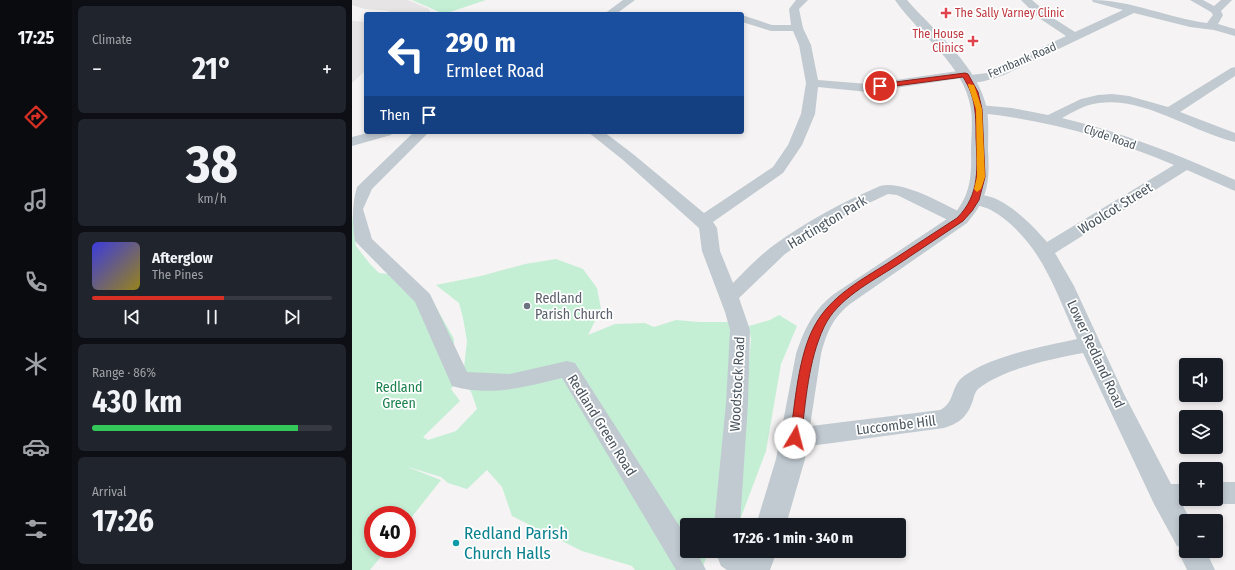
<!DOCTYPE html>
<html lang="en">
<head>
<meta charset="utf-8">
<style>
	:root { --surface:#171b24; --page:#20242c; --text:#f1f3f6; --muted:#9ea1a6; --line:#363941; --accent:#d93025 }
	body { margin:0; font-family:"Fira Sans Condensed",sans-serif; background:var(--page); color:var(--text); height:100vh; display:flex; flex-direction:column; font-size:15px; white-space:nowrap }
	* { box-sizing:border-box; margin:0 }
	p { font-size:13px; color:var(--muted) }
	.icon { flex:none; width:22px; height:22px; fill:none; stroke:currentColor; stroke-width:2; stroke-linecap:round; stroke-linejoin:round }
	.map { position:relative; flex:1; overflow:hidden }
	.drawer { display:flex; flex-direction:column; gap:6px; padding:6px; background:#0d0f14; width:280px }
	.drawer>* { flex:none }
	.banner { position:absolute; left:12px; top:12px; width:380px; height:122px; border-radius:4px; box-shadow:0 2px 6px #0003; background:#1a4fa0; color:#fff; overflow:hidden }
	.fabs { position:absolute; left:827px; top:358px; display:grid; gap:8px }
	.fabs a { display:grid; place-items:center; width:44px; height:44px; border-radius:4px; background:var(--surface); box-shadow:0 2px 6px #0003; font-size:20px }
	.speed { position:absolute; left:12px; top:506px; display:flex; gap:8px; font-size:20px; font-weight:700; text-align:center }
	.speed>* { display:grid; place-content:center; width:52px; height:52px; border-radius:50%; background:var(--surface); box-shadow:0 2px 6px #0003; line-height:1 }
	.speed .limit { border:6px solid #d22; background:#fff; color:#111 }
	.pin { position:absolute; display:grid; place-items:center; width:34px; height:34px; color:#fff; margin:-17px; border:2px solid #fff; border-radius:50%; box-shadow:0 1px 4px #0007 }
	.me { position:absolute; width:44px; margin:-22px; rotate:8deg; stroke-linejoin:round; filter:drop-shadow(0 0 3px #0008) }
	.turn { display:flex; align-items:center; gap:14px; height:84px; padding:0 16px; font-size:18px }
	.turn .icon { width:52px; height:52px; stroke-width:2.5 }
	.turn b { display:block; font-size:28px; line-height:34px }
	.then { display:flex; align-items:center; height:38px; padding:0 16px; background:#0003; gap:8px; font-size:15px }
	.big { font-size:30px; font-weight:700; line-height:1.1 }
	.drawer .tile { flex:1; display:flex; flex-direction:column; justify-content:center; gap:6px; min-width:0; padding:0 14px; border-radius:6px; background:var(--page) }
	.drawer .dial { align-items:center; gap:0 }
	.dial b { font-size:52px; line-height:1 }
	.song { display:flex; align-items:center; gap:12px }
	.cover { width:48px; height:48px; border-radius:6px; background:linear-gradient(135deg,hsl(240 70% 55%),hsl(50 70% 35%)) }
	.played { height:4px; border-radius:2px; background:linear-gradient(90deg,var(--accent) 55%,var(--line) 55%) }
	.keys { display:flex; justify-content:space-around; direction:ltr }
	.heat { display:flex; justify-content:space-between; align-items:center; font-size:22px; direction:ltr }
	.charge { height:6px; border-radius:3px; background:linear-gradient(90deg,#34c759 86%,var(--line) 0) }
	.trip { position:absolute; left:328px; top:518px; width:226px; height:40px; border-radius:4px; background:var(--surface); box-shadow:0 2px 6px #0003; font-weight:700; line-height:40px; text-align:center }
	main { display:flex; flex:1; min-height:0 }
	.tab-bar { display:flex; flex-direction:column; width:72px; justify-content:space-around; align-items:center; background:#090b0e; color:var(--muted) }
	.tab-bar .icon { width:28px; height:28px }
	.tab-bar .active { color:var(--accent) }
	.tab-bar b { font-size:18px; color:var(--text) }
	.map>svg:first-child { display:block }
	.education { fill:#e6e4e5 }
	.green { fill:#c4efd5 }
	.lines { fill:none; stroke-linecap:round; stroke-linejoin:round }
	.minor { fill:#c1cad1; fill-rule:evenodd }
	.tertiary { fill:#c1cad1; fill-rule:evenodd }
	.route { fill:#d93025; stroke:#8d1f18 }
	.slow { fill:#f59e0b }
	.health-dot { fill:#e0444e; stroke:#fff; stroke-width:1.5 }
	.worship-dot { fill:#6b7280; stroke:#fff; stroke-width:1.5 }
	.culture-dot { fill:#0f9aa8; stroke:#fff; stroke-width:1.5 }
	.labels { text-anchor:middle; stroke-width:3.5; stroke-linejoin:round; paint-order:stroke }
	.far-health-label { font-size:12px; fill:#be3a42; stroke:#fff; text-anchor:start }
	.far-street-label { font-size:12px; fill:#4b5660; stroke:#fff }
	.street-label { font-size:14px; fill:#4b5660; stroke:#fff }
	.worship-label { font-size:14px; fill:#5b616d; stroke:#fff; text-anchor:start }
	.park-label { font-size:14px; fill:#1b824e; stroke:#fff }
	.near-culture-label { font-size:17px; fill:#0d838f; stroke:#fff; text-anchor:start }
</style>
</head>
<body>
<main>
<nav class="tab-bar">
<b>17:25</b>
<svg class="icon active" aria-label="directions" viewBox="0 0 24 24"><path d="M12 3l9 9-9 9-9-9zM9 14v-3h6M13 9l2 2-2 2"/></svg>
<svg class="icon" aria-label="music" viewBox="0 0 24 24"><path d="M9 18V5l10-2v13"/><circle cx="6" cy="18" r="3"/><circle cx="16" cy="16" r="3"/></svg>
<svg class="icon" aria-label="phone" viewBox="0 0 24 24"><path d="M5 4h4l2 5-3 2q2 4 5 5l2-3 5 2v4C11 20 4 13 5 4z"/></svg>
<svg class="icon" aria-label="climate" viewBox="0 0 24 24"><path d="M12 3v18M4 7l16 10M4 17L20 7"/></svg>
<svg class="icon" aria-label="car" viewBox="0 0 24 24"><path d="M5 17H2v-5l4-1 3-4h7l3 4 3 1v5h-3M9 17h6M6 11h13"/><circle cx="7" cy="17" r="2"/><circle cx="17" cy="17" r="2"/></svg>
<svg class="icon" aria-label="filters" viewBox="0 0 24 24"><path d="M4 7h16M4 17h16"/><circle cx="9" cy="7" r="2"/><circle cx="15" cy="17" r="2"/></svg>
</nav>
<section class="drawer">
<div class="tile"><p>Climate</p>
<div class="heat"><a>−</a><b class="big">21°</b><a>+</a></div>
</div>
<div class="tile dial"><b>38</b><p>km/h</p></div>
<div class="tile">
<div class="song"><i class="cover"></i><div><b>Afterglow</b><p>The Pines</p></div></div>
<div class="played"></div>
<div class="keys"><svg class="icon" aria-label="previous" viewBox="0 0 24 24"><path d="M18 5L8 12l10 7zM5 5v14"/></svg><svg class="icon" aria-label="pause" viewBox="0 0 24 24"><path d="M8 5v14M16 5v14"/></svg><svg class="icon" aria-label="next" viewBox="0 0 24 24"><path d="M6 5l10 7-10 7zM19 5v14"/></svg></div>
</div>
<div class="tile"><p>Range · 86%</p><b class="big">430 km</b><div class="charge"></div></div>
<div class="tile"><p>Arrival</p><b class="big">17:26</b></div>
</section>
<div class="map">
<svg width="883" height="570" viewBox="0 0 883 570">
	<rect width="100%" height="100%" fill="#f5f3f3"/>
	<!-- education -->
	<g class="education">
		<path d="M0,0H56L77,9L79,14H33L38,11L13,9L0,5Z"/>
		<path d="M0,21L14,22V70L0,83Z"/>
	</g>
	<!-- green -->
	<g class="green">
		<path d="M60,0H134L92,14Z"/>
		<path d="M0,215L4,246L18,264L27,273L53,276L79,298L102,339L101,360L105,381L99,389L108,401L71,437L76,440L104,431L125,409L120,394L111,376L115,341L111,318L107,303L84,285L129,276L173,264L204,259L231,269L245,288L249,309L236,335L263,324L293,323L302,327L324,320L347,322H379L382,329L364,525H335V551H356L350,570H283L280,566L230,551L160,516L150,487L135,470L115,489L96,483L89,477L53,466L89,480L55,523V515H21V549H35L18,570H0Z"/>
		<path d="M427,315L445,326L429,364L414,451L386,525L384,517L399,339L397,326L418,320Z"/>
	</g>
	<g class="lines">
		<!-- minor -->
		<g class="minor">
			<path d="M271,0H283L264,14H252Z"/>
			<path d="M444,0H456L447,9L451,28L459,45L466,80L516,84L613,70L617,71L619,75L635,73L644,69L714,36L687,18L669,0H680L701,18L723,32L771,10L741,2L740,0C779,0 816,18 855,23L861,15L859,12L838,0H851L862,6L869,0H880L869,11L871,15L866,24L883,29V36L862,30L838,27L782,13L652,75C640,79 624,85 612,82L610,78L516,92L466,87L463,114L450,145L431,173L361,222L365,228L368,251L381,283C394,270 407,256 422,245C455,221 491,202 528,186C552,180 592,205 614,215L616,219L614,223L608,224L602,223L545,195L536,194L498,212L468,230L433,254L387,298L398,330L396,403L388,525H362L374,403L378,330L373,312L350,251L347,228L271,160L236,132H252L281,154L352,213L421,167L436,145L449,114L454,83L447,45L441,31H419L390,22V15L420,25H439L437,9Z"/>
			<path d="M883,67V76L828,112L883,133V142C840,132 793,97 747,103C734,104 721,112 710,118C770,132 827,155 883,180V191L835,170L703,253L722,286L772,394L819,484H834V499H845L843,503L831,506L839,521H834V551H854L863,570H835L826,551L828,547L825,546L802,504L731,353C702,358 648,370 626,389C623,392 622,396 621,400C616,416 608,423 592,428L443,448L435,445L431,438L435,431L443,428L588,410C604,402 598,386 612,376C639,356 692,346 725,339C705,295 693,253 655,221C649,216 643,212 637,209C630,206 619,205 615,199L617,196C646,188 678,223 695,242L822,165C759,138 695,120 627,113L622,112L620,109L622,106L627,105L660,108L696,115L729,99L746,95L760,94L777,96L816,107L879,68Z"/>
			<path d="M19,132H41L39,135L0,146V137Z"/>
			<path d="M62,132H77L20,189L11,209L20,239L78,294L115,372L158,374L215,361L223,363L335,538V551H344L354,570H324L210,378C174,387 137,397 100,386L63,302L3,241C0,223 0,203 5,187Z"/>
			<path d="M864,482H883V504H864L855,501L854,499H864Z"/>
			<path d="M363,551C385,551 402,547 412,570H375L369,566Z"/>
		</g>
		<!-- tertiary -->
		<g class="tertiary">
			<path d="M543,0H555C582,31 628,68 635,110C637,123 636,137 636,150C638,181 636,199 615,223L498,304C480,319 475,332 469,354L453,459L434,525H404L424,459L444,354C452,330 461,310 482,294L601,215C618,197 620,176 619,152C619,138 621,123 619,109C612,64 568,36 543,0Z"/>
			<path d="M393,551H425L418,570H386Z"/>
		</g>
	</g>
	<!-- route -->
	<path class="route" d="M613,73L616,74L626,92L630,109L633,177L627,200L620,211L611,221C589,236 567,250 545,265C519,282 485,299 472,327C456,361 454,401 449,438L447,441L443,442L439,441L438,438C443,404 446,355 463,325C479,296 509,280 536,263C559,248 582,233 605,218C629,194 625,167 624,136C624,122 624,107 619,93C617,87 614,82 611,77L528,88L525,86L528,84Z"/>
	<!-- slow -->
	<path class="slow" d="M616,84L622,85L630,109L633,177L629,189L625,192L622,189L625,177L624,109L616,85Z"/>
	<!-- markers -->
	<g class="health-dot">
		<path d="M592 7h4v4h4v4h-4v4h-4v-4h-4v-4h4z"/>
		<path d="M619 35h4v4h4v4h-4v4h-4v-4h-4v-4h4z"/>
	</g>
	<circle class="worship-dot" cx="175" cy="306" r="4"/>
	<circle class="culture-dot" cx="104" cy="543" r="4"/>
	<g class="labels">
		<!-- far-health labels -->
		<g class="far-health-label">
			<text x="603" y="17">The Sally Varney Clinic</text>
			<text x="612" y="38" text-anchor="end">The House<tspan x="612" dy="14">Clinics</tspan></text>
		</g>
		<!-- far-street labels -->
		<g class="far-street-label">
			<text transform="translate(670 60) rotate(-23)" y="4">Fernbank Road</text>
			<text transform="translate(758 137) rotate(19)" y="4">Clyde Road</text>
		</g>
		<!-- street labels -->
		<g class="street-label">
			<text transform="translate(763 208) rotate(-32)" y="5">Woolcot Street</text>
			<text transform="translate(475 222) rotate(-31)" y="5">Hartington Park</text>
			<text transform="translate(744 354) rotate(65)" y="5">Lower Redland Road</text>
			<text transform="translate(385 384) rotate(-87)" y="5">Woodstock Road</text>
			<text transform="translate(250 425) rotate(58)" y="5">Redland Green Road</text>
			<text transform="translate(544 425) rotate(-7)" y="5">Luccombe Hill</text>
		</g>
		<!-- worship labels -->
		<g class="worship-label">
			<text x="183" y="303">Redland<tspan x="183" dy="16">Parish Church</tspan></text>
		</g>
		<!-- park labels -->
		<g class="park-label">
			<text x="47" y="392">Redland<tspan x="47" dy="16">Green</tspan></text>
		</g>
		<!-- near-culture labels -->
		<g class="near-culture-label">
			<text x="112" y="539">Redland Parish<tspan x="112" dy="20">Church Halls</tspan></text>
		</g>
	</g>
</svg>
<div class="fabs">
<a><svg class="icon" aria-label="sound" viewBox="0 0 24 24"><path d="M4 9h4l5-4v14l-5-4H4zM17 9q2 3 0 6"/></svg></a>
<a><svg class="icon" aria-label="layers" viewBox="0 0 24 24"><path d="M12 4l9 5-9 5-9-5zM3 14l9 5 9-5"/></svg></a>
<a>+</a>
<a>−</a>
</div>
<div class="speed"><div class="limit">40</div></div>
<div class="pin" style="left:528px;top:86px;background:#d93025"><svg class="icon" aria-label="arrive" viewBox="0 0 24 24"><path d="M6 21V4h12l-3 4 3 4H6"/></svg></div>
<svg class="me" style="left:443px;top:438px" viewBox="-20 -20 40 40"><circle r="19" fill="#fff"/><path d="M0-13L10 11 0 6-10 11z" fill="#d93025"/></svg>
<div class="trip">17:26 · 1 min · 340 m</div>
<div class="banner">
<div class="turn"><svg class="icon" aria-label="left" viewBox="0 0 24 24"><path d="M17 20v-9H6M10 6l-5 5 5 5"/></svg><div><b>290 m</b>Ermleet Road</div></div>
<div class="then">Then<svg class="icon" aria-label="arrive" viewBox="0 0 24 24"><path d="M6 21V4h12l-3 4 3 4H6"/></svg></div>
</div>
</div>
</main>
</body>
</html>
